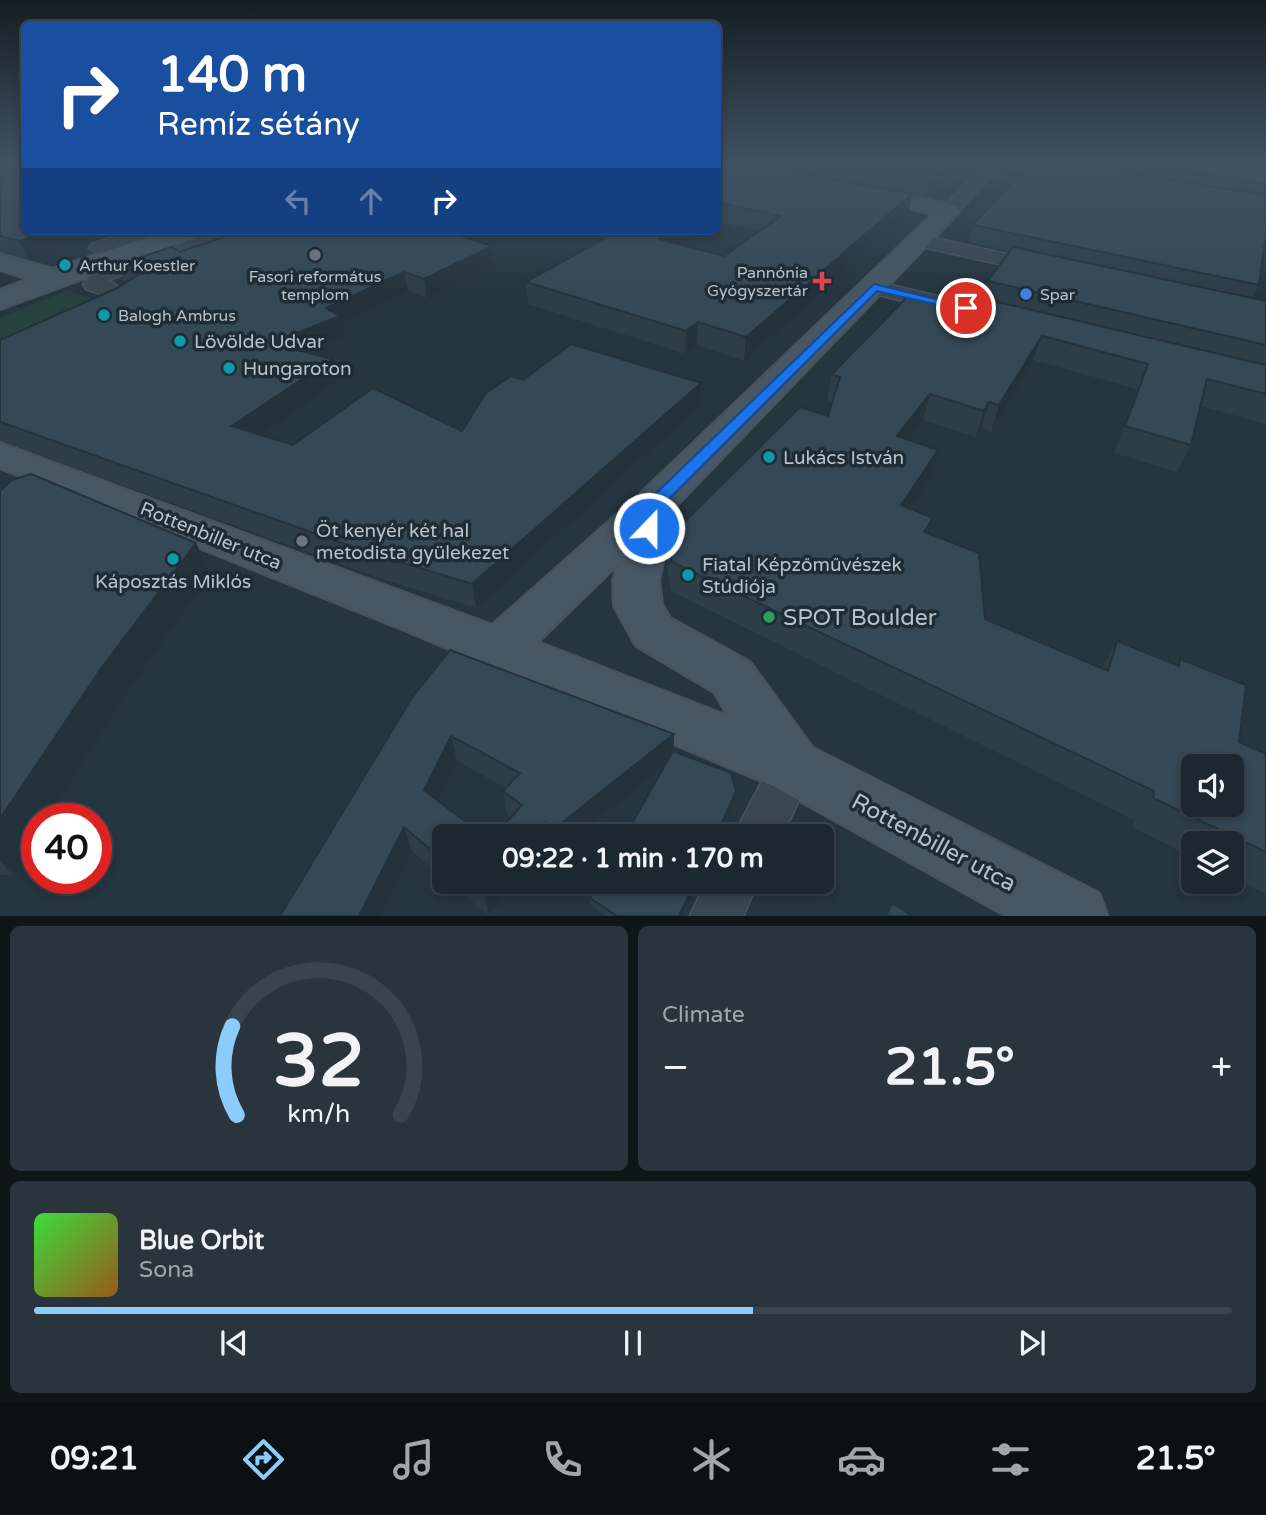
<!DOCTYPE html>
<html lang="en">
<head>
<meta charset="utf-8">
<style>
	:root { --surface:#1c2830; --page:#29343c; --text:#f1f3f6; --muted:#a0a6ab; --line:#3a444c; --accent:#8cccfa }
	body { margin:0; font-family:"Varela Round",sans-serif; background:var(--page); color:var(--text); height:100vh; display:flex; flex-direction:column; font-size:26px; white-space:nowrap }
	* { box-sizing:border-box; margin:0 }
	p { font-size:23px; color:var(--muted) }
	.icon { flex:none; width:38px; height:38px; fill:none; stroke:currentColor; stroke-width:2; stroke-linecap:round; stroke-linejoin:round }
	.map { position:relative; height:916px; overflow:hidden }
	.drawer { display:flex; flex-direction:column; gap:10px; padding:10px; background:#0f161a; flex:1 }
	.drawer>* { flex:none }
	.hud { position:absolute; left:21px; top:21px; width:700px; height:214px; border-radius:10px; box-shadow:0 4px 10px #0003,0 0 0 2px var(--line); background:#1a4fa0; color:#fff; overflow:hidden }
	.buttons { position:absolute; left:1181px; top:754px; display:grid; gap:14px }
	.buttons a { display:grid; place-items:center; width:63px; height:63px; border-radius:10px; background:var(--surface); box-shadow:0 4px 10px #0003,0 0 0 2px var(--line); font-size:35px }
	.speed { position:absolute; left:21px; top:803px; display:flex; gap:14px; font-size:35px; font-weight:700; text-align:center }
	.speed>* { display:grid; place-content:center; width:91px; height:91px; border-radius:50%; background:var(--surface); box-shadow:0 4px 10px #0003,0 0 0 2px var(--line); line-height:1 }
	.speed .limit { border:10px solid #d22; background:#fff; color:#111 }
	.pin { position:absolute; display:grid; place-items:center; width:60px; height:60px; color:#fff; margin:-30px; border:4px solid #fff; border-radius:50%; box-shadow:0 2px 7px #0007 }
	.me { position:absolute; width:77px; margin:-38px; rotate:22deg; stroke-linejoin:round; filter:drop-shadow(0 0 5px #0008) }
	.turn { display:flex; align-items:center; gap:24px; height:147px; padding:0 21px; font-size:32px }
	.turn .icon { width:91px; height:91px; stroke-width:2.5 }
	.turn b { display:block; font-size:49px; line-height:60px }
	.lanes { display:flex; align-items:center; height:66px; padding:0 21px; background:#0003; justify-content:center; gap:35px; direction:ltr }
	.lanes .off { opacity:.35 }
	.big { font-size:52px; font-weight:800; line-height:1.1 }
	.drawer .widget { flex:1; display:flex; flex-direction:column; justify-content:center; gap:10px; min-width:0; padding:0 24px; border-radius:10px; background:var(--page) }
	.drawer .dial { align-items:center; gap:0 }
	.dial svg { height:182px; overflow:visible; fill:none; stroke:var(--line); stroke-width:7; stroke-linecap:round; text-anchor:middle }
	.dial text { fill:var(--text); stroke:none }
	.song { display:flex; align-items:center; gap:21px }
	.cover { width:84px; height:84px; border-radius:10px; background:linear-gradient(135deg,hsl(120 70% 55%),hsl(30 70% 35%)) }
	.played { height:7px; border-radius:4px; background:linear-gradient(90deg,var(--accent) 60%,var(--line) 60%) }
	.keys { display:flex; justify-content:space-around; direction:ltr }
	.heat { display:flex; justify-content:space-between; align-items:center; font-size:38px; direction:ltr }
	.drawer .tiles { flex:1; display:grid; gap:10px; grid-template-columns:1fr 1fr }
	.widget:last-child { grid-column:span 2 }
	.trip { position:absolute; left:432px; top:824px; width:402px; height:70px; border-radius:10px; background:var(--surface); box-shadow:0 4px 10px #0003,0 0 0 2px var(--line); font-weight:800; line-height:70px; text-align:center }
	.menu { display:flex; height:112px; justify-content:space-around; align-items:center; background:#0b1013; color:var(--muted) }
	.menu .icon { width:49px; height:49px }
	.menu .active { color:var(--accent) }
	.menu b { font-size:32px; color:var(--text) }
	.map>svg:first-child { display:block }
	.green { fill:#27413f }
	.lines { fill:none; stroke-linecap:round; stroke-linejoin:round }
	.street-casing { stroke:#46535c; stroke-width:3 }
	.secondary-casing { stroke:#46535c; stroke-width:4 }
	.street { fill:#394750; fill-rule:evenodd }
	.secondary { fill:#475763; fill-rule:evenodd }
	.wall { fill:#2d3e49 }
	.shaded-wall { fill:#24323c }
	.building { fill:#344855; stroke:#24323c; stroke-width:2; fill-rule:evenodd }
	.route { fill:#1a73e8; stroke:#114b97; stroke-width:2 }
	.worship-dot { fill:#6b7280; stroke:#1e2c35; stroke-width:2.5 }
	.culture-dot { fill:#0f9aa8; stroke:#1e2c35; stroke-width:2.5 }
	.health-dot { fill:#e0444e; stroke:#1e2c35; stroke-width:2.5 }
	.shop-dot { fill:#3f7fe0; stroke:#1e2c35; stroke-width:2.5 }
	.leisure-dot { fill:#2e9e5b; stroke:#1e2c35; stroke-width:2.5 }
	.labels { text-anchor:middle; stroke-width:7; stroke-linejoin:round; paint-order:stroke }
	.far-poi-label { font-size:16px; fill:#b6c2cb; stroke:#1e2c35; text-anchor:start }
	.poi-label { font-size:19px; fill:#b6c2cb; stroke:#1e2c35; text-anchor:start }
	.street-label { font-size:19px; fill:#b6c2cb; stroke:#1e2c35 }
	.near-poi-label { font-size:23px; fill:#b6c2cb; stroke:#1e2c35; text-anchor:start }
	.near-street-label { font-size:23px; fill:#b6c2cb; stroke:#1e2c35 }
</style>
</head>
<body>
<div class="map">
<svg width="1266" height="917" viewBox="0 0 1266 917">
	<rect width="100%" height="100%" fill="#253640"/>
	<!-- green -->
	<path class="green" d="M67,290L98,300L0,344V318Z"/>
	<g class="lines">
		<defs>
			<g id="street">
				<path d="M986,164H1003L955,215H943L940,211L943,207Z"/>
				<path d="M1004,164H1040L1071,170L1073,173L1065,178L1012,169Z"/>
				<path d="M132,231H160L158,235L99,254L89,248L92,244Z"/>
				<path d="M211,231H238L236,235L108,280L129,293L122,306L92,319L81,312L106,296L86,289L83,284L94,272Z"/>
				<path d="M921,235L1043,262L1053,268L1043,274L914,245L911,241L914,237Z"/>
				<path d="M875,281L954,300L957,305L946,312L867,292L864,287Z"/>
				<path d="M793,747L809,753L815,767L782,836H733L777,753Z"/>
				<path d="M706,882H758L743,917H689Z"/>
			</g>
			<g id="secondary">
				<path d="M718,164C734,164 782,167 792,179L782,185L718,172Z"/>
				<path d="M860,183L957,206L960,211L676,506L659,580L662,604L670,618L750,662L813,748L1099,893L1108,917H1008L773,786L404,630L0,468V443L492,625L641,493L933,214L852,194L849,189L852,184ZM618,564L613,580L614,606L636,646L714,692L728,716L538,642Z"/>
				<path d="M167,231H203L200,236L0,309V290L28,279L0,270V254L53,269Z"/>
			</g>
		</defs>
		<!-- street casing -->
		<use href="#street" class="street-casing"/>
		<!-- secondary casing -->
		<use href="#secondary" class="secondary-casing"/>
		<!-- street -->
		<use href="#street" class="street"/>
		<!-- secondary -->
		<use href="#secondary" class="secondary"/>
	</g>
	<!-- wall -->
	<g class="wall">
		<path d="M0,164L24,231H116L28,259L0,252Z"/>
		<path d="M767,164H962L926,197L767,167Z"/>
		<path d="M1029,164H1266V235L1259,285L1253,298L1266,301V424L1200,406L1191,445L1177,472L1114,453L1137,389L1033,360L991,432L981,428L976,437L923,420L908,440L938,450L931,478L910,509L933,518L928,533L985,619L1102,669L1117,641L1176,665L1180,659L1239,742L1266,754V894L1232,877V844H1194V858L1132,827L1134,820L671,591L667,567L668,538L828,416L832,402L827,400L832,374L944,301H974L983,299L988,281L1009,251L969,242L973,225Z"/>
		<path d="M718,176L912,194L908,213L744,361L697,345L685,354L528,304L526,282L618,231H704L681,245L724,256L760,231L719,222L718,223Z"/>
		<path d="M492,246L494,264L427,298L408,291L342,323L345,336L306,352L338,380L260,435L293,445L462,431L523,380L701,383L700,405L476,608L379,578L1,441H0V340L115,289L125,283L118,265L180,252Z"/>
		<path d="M0,491L196,543L210,574L122,700L48,819H37L13,875H0Z"/>
		<path d="M413,696L674,734L673,752L736,791L735,799L718,836H625L666,765L577,836H494L511,818L507,815L503,791L506,788L457,761L437,800L444,836V879L412,851L380,916Z"/>
		<path d="M448,882H518L490,916Z"/>
		<path d="M599,882H698L682,916H606L591,906L590,898Z"/>
	</g>
	<!-- shaded-wall -->
	<g class="shaded-wall">
		<path d="M938,164H962L926,197L932,170Z"/>
		<path d="M912,194L908,213L744,361L746,337Z"/>
		<path d="M720,203L719,222L718,223V204Z"/>
		<path d="M53,231H116L28,259L19,241Z"/>
		<path d="M673,231H704L659,260V239Z"/>
		<path d="M492,246L494,264L427,298L424,279Z"/>
		<path d="M404,272L408,291L342,323L345,336L277,364L271,343L326,308Z"/>
		<path d="M698,322L697,345L685,354L686,331Z"/>
		<path d="M1042,336L1033,360L991,432L999,405Z"/>
		<path d="M332,359L338,380L241,449L232,426Z"/>
		<path d="M701,383L700,405L476,608L472,584Z"/>
		<path d="M930,394L923,420L891,463L897,436Z"/>
		<path d="M989,402L981,428L976,437L984,411Z"/>
		<path d="M938,450L931,478L893,533L901,505Z"/>
		<path d="M933,518L924,546V532Z"/>
		<path d="M196,543L210,574L122,700L48,819H37V836L13,875L0,861V819L102,667Z"/>
		<path d="M674,734L673,759L577,836H555L554,829Z"/>
		<path d="M451,736L457,761L431,814L424,790Z"/>
		<path d="M736,791L735,799L718,836H716Z"/>
		<path d="M545,822L547,836H533Z"/>
		<path d="M404,827L412,851L380,916H359Z"/>
		<path d="M494,882H518L489,916L484,894Z"/>
		<path d="M695,882H698L682,916H679Z"/>
	</g>
	<!-- building -->
	<g class="building">
		<path d="M0,164H24V231H53L19,241L0,236Z"/>
		<path d="M740,164H749L912,194L746,337L698,322L686,331L526,282L618,231H673L659,239L724,256L781,216L720,203L718,204V176Z"/>
		<path d="M899,164H938L932,170Z"/>
		<path d="M1029,164H1067L1266,195V235L1259,285L973,225Z"/>
		<path d="M1137,164H1266V184Z"/>
		<path d="M241,231H444L492,246L424,279L404,272L326,308L340,316L271,343L332,359L232,426L293,445L373,388L462,431L486,393L511,376L523,380L571,344L701,383L472,584L373,554L0,422V340L115,289L140,274L118,265L171,247L180,252Z"/>
		<path d="M1013,247L1266,301V345L988,281Z"/>
		<path d="M911,293L944,301L949,295L974,301L977,297L1266,365V394L1207,379L1191,445L1125,426L1148,364L1042,336L999,405L989,402L984,411L930,394L897,436L938,450L901,505L933,518L924,532L979,553L985,619L1108,671L1117,641L1179,666L1180,659L1246,685L1239,742L1266,754V852L1153,798L1154,791L672,562L668,538L800,407L828,416L840,377L832,374ZM1194,766H1232V805H1194Z"/>
		<path d="M31,474L196,543L102,667L0,819V491L12,480Z"/>
		<path d="M450,650L674,734L554,829L545,822L533,836H494L522,805L503,791L520,773L451,736L424,790L484,836H444V861L404,827L359,916H280L413,696Z"/>
		<path d="M673,751L731,773L736,791L716,836H625Z"/>
		<path d="M470,882H494L484,894Z"/>
		<path d="M599,882H695L679,916H617L590,898Z"/>
		<path d="M892,903L913,916H886Z"/>
	</g>
	<!-- sky -->
	<linearGradient id="sky" x2="0" y2="1"><stop stop-color="#141e23"/><stop offset="0.56" stop-color="#405264"/><stop offset="1" stop-color="#405264" stop-opacity="0"/></linearGradient>
	<rect width="1266" height="292" fill="url(#sky)"/>
	<!-- route -->
	<path class="route" d="M874,284L972,308L966,311L877,291L664,504L655,532H643L640,528L650,499Z"/>
	<!-- markers -->
	<g class="worship-dot">
		<circle cx="315" cy="255" r="7"/>
		<circle cx="302" cy="541" r="7"/>
	</g>
	<g class="culture-dot">
		<circle cx="65" cy="265" r="7"/>
		<circle cx="104" cy="315" r="7"/>
		<circle cx="180" cy="341" r="7"/>
		<circle cx="229" cy="368" r="7"/>
		<circle cx="769" cy="457" r="7"/>
		<circle cx="173" cy="559" r="7"/>
		<circle cx="688" cy="575" r="7"/>
	</g>
	<path class="health-dot" d="M818.5 270.5h7v7h7v7h-7v7h-7v-7h-7v-7h7z"/>
	<circle class="shop-dot" cx="1026" cy="294" r="7"/>
	<circle class="leisure-dot" cx="769" cy="617" r="7"/>
	<g class="labels">
		<!-- far-poi labels -->
		<g class="far-poi-label">
			<text x="79" y="271">Arthur Koestler</text>
			<text x="808" y="278" text-anchor="end">Pannónia<tspan x="808" dy="18">Gyógyszertár</tspan></text>
			<text x="315" y="282" text-anchor="middle">Fasori református<tspan x="315" dy="18">templom</tspan></text>
			<text x="1040" y="300">Spar</text>
			<text x="118" y="321">Balogh Ambrus</text>
		</g>
		<!-- poi labels -->
		<g class="poi-label">
			<text x="194" y="348">Lövölde Udvar</text>
			<text x="243" y="375">Hungaroton</text>
			<text x="783" y="464">Lukács István</text>
			<text x="316" y="537">Öt kenyér két hal<tspan x="316" dy="22">metodista gyülekezet</tspan></text>
			<text x="702" y="571">Fiatal Képzőművészek<tspan x="702" dy="22">Stúdiója</tspan></text>
			<text x="173" y="588" text-anchor="middle">Káposztás Miklós</text>
		</g>
		<!-- street labels -->
		<g class="street-label">
			<text transform="translate(211 535) rotate(22)" y="7">Rottenbiller utca</text>
		</g>
		<!-- near-poi labels -->
		<g class="near-poi-label">
			<text x="783" y="625">SPOT Boulder</text>
		</g>
		<!-- near-street labels -->
		<g class="near-street-label">
			<text transform="translate(934 842) rotate(28)" y="8">Rottenbiller utca</text>
		</g>
	</g>
</svg>
<div class="buttons">
<a><svg class="icon" aria-label="sound" viewBox="0 0 24 24"><path d="M4 9h4l5-4v14l-5-4H4zM17 9q2 3 0 6"/></svg></a>
<a><svg class="icon" aria-label="layers" viewBox="0 0 24 24"><path d="M12 4l9 5-9 5-9-5zM3 14l9 5 9-5"/></svg></a>
</div>
<div class="speed"><div class="limit">40</div></div>
<div class="pin" style="left:966px;top:308px;background:#d93025"><svg class="icon" aria-label="arrive" viewBox="0 0 24 24"><path d="M6 21V4h12l-3 4 3 4H6"/></svg></div>
<svg class="me" style="left:649px;top:528px" viewBox="-20 -20 40 40"><circle r="17" fill="#1a73e8" stroke="#fff" stroke-width="3"/><path d="M0-11L8 9 0 5-8 9z" fill="#fff"/></svg>
<div class="trip">09:22 · 1 min · 170 m</div>
<div class="hud">
<div class="turn"><svg class="icon" aria-label="right" viewBox="0 0 24 24"><path d="M7 20v-9h11M14 6l5 5-5 5"/></svg><div><b>140 m</b>Remíz sétány</div></div>
<div class="lanes"><svg class="icon off" aria-label="left" viewBox="0 0 24 24"><path d="M17 20v-9H6M10 6l-5 5 5 5"/></svg><svg class="icon off" aria-label="ahead" viewBox="0 0 24 24"><path d="M12 20V5M6 11l6-6 6 6"/></svg><svg class="icon" aria-label="right" viewBox="0 0 24 24"><path d="M7 20v-9h11M14 6l5 5-5 5"/></svg></div>
</div>
</div>
<section class="drawer">
<div class="tiles">
<div class="widget dial"><svg viewBox="0 0 100 80">
<path d="M14 69A42 42 0 1 1 86 69"/>
<path d="M14 69A42 42 0 0 1 12 30" stroke="#8cccfa"/>
<text x="50" y="56" font-size="32" font-weight="700">32</text>
<text x="50" y="72" font-size="11">km/h</text>
</svg></div>
<div class="widget"><p>Climate</p>
<div class="heat"><a>−</a><b class="big">21.5°</b><a>+</a></div>
</div>
<div class="widget">
<div class="song"><i class="cover"></i><div><b>Blue Orbit</b><p>Sona</p></div></div>
<div class="played"></div>
<div class="keys"><svg class="icon" aria-label="previous" viewBox="0 0 24 24"><path d="M18 5L8 12l10 7zM5 5v14"/></svg><svg class="icon" aria-label="pause" viewBox="0 0 24 24"><path d="M8 5v14M16 5v14"/></svg><svg class="icon" aria-label="next" viewBox="0 0 24 24"><path d="M6 5l10 7-10 7zM19 5v14"/></svg></div>
</div>
</div>
</section>
<nav class="menu">
<b>09:21</b>
<svg class="icon active" aria-label="directions" viewBox="0 0 24 24"><path d="M12 3l9 9-9 9-9-9zM9 14v-3h6M13 9l2 2-2 2"/></svg>
<svg class="icon" aria-label="music" viewBox="0 0 24 24"><path d="M9 18V5l10-2v13"/><circle cx="6" cy="18" r="3"/><circle cx="16" cy="16" r="3"/></svg>
<svg class="icon" aria-label="phone" viewBox="0 0 24 24"><path d="M5 4h4l2 5-3 2q2 4 5 5l2-3 5 2v4C11 20 4 13 5 4z"/></svg>
<svg class="icon" aria-label="climate" viewBox="0 0 24 24"><path d="M12 3v18M4 7l16 10M4 17L20 7"/></svg>
<svg class="icon" aria-label="car" viewBox="0 0 24 24"><path d="M5 17H2v-5l4-1 3-4h7l3 4 3 1v5h-3M9 17h6M6 11h13"/><circle cx="7" cy="17" r="2"/><circle cx="17" cy="17" r="2"/></svg>
<svg class="icon" aria-label="filters" viewBox="0 0 24 24"><path d="M4 7h16M4 17h16"/><circle cx="9" cy="7" r="2"/><circle cx="15" cy="17" r="2"/></svg>
<b>21.5°</b>
</nav>
</body>
</html>
